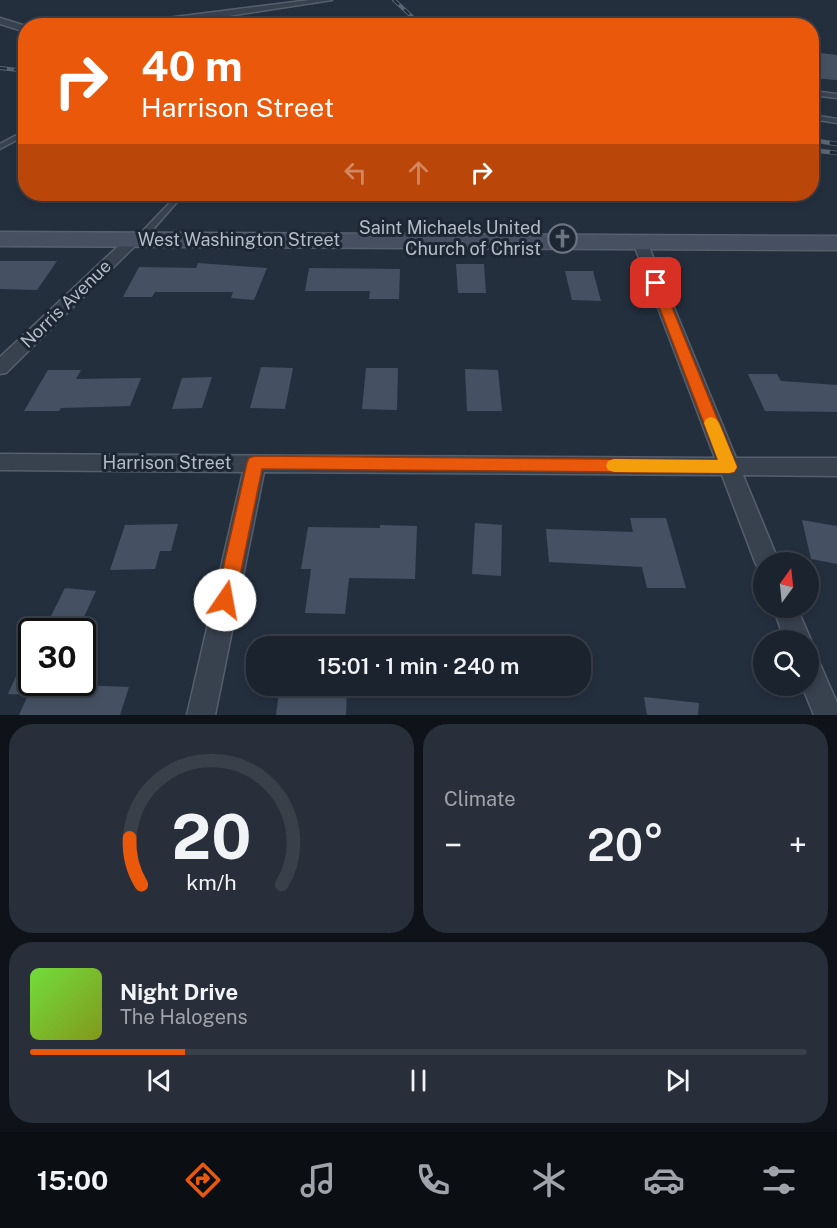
<!DOCTYPE html>
<html lang="en">
<head>
<meta charset="utf-8">
<style>
	:root { --surface:#1b232e; --page:#282f3a; --text:#f1f3f6; --muted:#a0a4aa; --line:#39404a; --accent:#ea580c }
	body { margin:0; font-family:"Public Sans",sans-serif; background:var(--page); color:var(--text); height:100vh; display:flex; flex-direction:column; font-size:22px; white-space:nowrap }
	* { box-sizing:border-box; margin:0 }
	p { font-size:20px; color:var(--muted) }
	.icon { flex:none; width:33px; height:33px; fill:none; stroke:currentColor; stroke-width:2; stroke-linecap:round; stroke-linejoin:round }
	.map { position:relative; height:715px; overflow:hidden }
	.side { display:flex; flex-direction:column; gap:9px; padding:9px; background:#0f1319; flex:1 }
	.side>* { flex:none }
	.guide { position:absolute; left:18px; top:18px; width:801px; height:183px; border-radius:24px; box-shadow:0 3px 9px #0003,0 0 0 2px var(--line); background:#ea580c; color:#fff; overflow:hidden }
	.needle { width:39px; rotate:15deg }
	.tools { position:absolute; left:753px; top:552px; display:grid; gap:12px }
	.tools a { display:grid; place-items:center; width:66px; height:66px; border-radius:50%; background:var(--surface); box-shadow:0 3px 9px #0003,0 0 0 2px var(--line); font-size:30px }
	.speed { position:absolute; left:18px; top:618px; display:flex; gap:12px; font-size:30px; font-weight:700; text-align:center }
	.speed>* { display:grid; place-content:center; width:78px; height:78px; border-radius:50%; background:var(--surface); box-shadow:0 3px 9px #0003,0 0 0 2px var(--line); line-height:1 }
	.speed .limit { border:3px solid #111; border-radius:9px; background:#fff; color:#111 }
	.pin { position:absolute; display:grid; place-items:center; width:51px; height:51px; color:#fff; margin:-26px; border-radius:12px; box-shadow:0 3px 9px #0006 }
	.me { position:absolute; width:66px; margin:-33px; rotate:12deg; stroke-linejoin:round; filter:drop-shadow(0 0 4px #0008) }
	.turn { display:flex; align-items:center; gap:21px; height:126px; padding:0 24px; font-size:27px }
	.turn .icon { width:78px; height:78px; stroke-width:2.5 }
	.turn b { display:block; font-size:42px; line-height:51px }
	.lanes { display:flex; align-items:center; height:57px; padding:0 24px; background:#0003; justify-content:center; gap:30px; direction:ltr }
	.lanes .off { opacity:.35 }
	.big { font-size:45px; font-weight:600; line-height:1.1 }
	.side .card { flex:1; display:flex; flex-direction:column; justify-content:center; gap:9px; min-width:0; padding:0 21px; border-radius:24px; background:var(--page) }
	.side .dial { align-items:center; gap:0 }
	.dial svg { height:156px; overflow:visible; fill:none; stroke:var(--line); stroke-width:7; stroke-linecap:round; text-anchor:middle }
	.dial text { fill:var(--text); stroke:none }
	.song { display:flex; align-items:center; gap:18px }
	.cover { width:72px; height:72px; border-radius:9px; background:linear-gradient(135deg,hsl(100 70% 55%),hsl(70 70% 35%)) }
	.played { height:6px; border-radius:3px; background:linear-gradient(90deg,var(--accent) 20%,var(--line) 20%) }
	.keys { display:flex; justify-content:space-around; direction:ltr }
	.heat { display:flex; justify-content:space-between; align-items:center; font-size:33px; direction:ltr }
	.side .tiles { flex:1; display:grid; gap:9px; grid-template-columns:1fr 1fr }
	.card:last-child { grid-column:span 2 }
	.trip { position:absolute; left:246px; top:636px; width:345px; height:60px; border-radius:24px; background:var(--surface); box-shadow:0 3px 9px #0003,0 0 0 2px var(--line); font-weight:600; line-height:60px; text-align:center }
	.menu { display:flex; height:96px; justify-content:space-around; align-items:center; background:#0b0e12; color:var(--muted) }
	.menu .icon { width:42px; height:42px }
	.menu .on { color:var(--accent) }
	.menu b { font-size:27px; color:var(--text) }
	.map>svg:first-child { display:block }
	.building { fill:#455162 }
	.lines { fill:none; stroke-linecap:round; stroke-linejoin:round }
	.service-casing { stroke:#565f6c; stroke-width:3 }
	.minor-casing { stroke:#565f6c; stroke-width:3 }
	.secondary-casing { stroke:#565f6c; stroke-width:3 }
	.service { fill:#38414e; fill-rule:evenodd }
	.minor { fill:#38414e; fill-rule:evenodd }
	.secondary { fill:#465061; fill-rule:evenodd }
	.rail-far1-casing { stroke:#5a6575; stroke-width:4 }
	.rail-casing { stroke:#5a6575; stroke-width:4.5 }
	.rail-far1 { stroke:#1d2633; stroke-width:2; stroke-dasharray:7; stroke-linecap:butt }
	.rail { stroke:#1d2633; stroke-width:3; stroke-dasharray:9; stroke-linecap:butt }
	.route { fill:#ea580c; stroke:#983908; stroke-width:1.5 }
	.slow { fill:#f59e0b }
	.labels { text-anchor:middle; stroke-width:6; stroke-linejoin:round; paint-order:stroke }
	.poi-label { font-size:18px; fill:#b4bcc9; stroke:#1d2633; text-anchor:end }
	.street-label { font-size:18px; fill:#b4bcc9; stroke:#1d2633 }
</style>
</head>
<body>
<div class="map">
<svg width="837" height="715" viewBox="0 0 837 715">
	<rect width="100%" height="100%" fill="#242f3e"/>
	<!-- building -->
	<g class="building">
		<path d="M812,52L837,55V80L812,78Z"/>
		<path d="M0,261H57L37,290L0,289Z"/>
		<path d="M198,263L267,268L254,300L231,298L233,292H155L152,297H123L139,267L196,268Z"/>
		<path d="M456,264H484L486,293H458Z"/>
		<path d="M309,268L400,269L399,299H369L370,291H305Z"/>
		<path d="M565,271H593L601,301L572,300Z"/>
		<path d="M261,367L293,368L285,409L250,408Z"/>
		<path d="M366,368H398L397,410L362,409Z"/>
		<path d="M465,369L498,370L502,411H467Z"/>
		<path d="M48,370H81L76,379L141,378L130,406L61,408L59,411H24Z"/>
		<path d="M748,374H777L781,381L837,385V412L765,411Z"/>
		<path d="M212,377L202,408L172,409L182,378Z"/>
		<path d="M630,518H666L686,588H647L642,567L549,562L546,529L633,532Z"/>
		<path d="M802,520L837,526V564L811,559Z"/>
		<path d="M475,523L502,525L501,576L472,574Z"/>
		<path d="M178,524L171,551H160L155,569L110,570L125,525Z"/>
		<path d="M380,525L417,526L415,579L349,578L345,614L305,613L311,569H301L308,527L380,528Z"/>
		<path d="M65,588L96,591L77,632H43Z"/>
		<path d="M32,640V686L33,682H51L50,684L129,687L120,715H19L28,695L8,694Z"/>
		<path d="M279,692H347L346,715H276Z"/>
		<path d="M644,697L699,703L698,715H647Z"/>
	</g>
	<g class="lines">
		<defs>
			<g id="service">
				<path d="M812,91L837,94V98L812,95Z"/>
				<path d="M812,115L837,119V123L812,119Z"/>
				<path d="M26,130V135L0,149V144Z"/>
				<path d="M178,194H184L142,242H136V238Z"/>
			</g>
			<g id="minor">
				<path d="M310,0H332L208,19L139,26H104Z"/>
				<path d="M0,18L26,26V32L0,24Z"/>
				<path d="M133,236L140,240L138,243L6,373L0,374V357L128,237Z"/>
				<path d="M640,238L647,242L736,458H837V476L743,475L779,562H764V571L759,570L755,562L722,475L264,472L215,715H187L243,472L0,470V454L715,458L633,242Z"/>
				<path d="M773,608H797L811,640L808,646V640H785Z"/>
				<path d="M808,653L817,657L837,703V715H814L802,686H808Z"/>
			</g>
			<path id="secondary" d="M0,232L837,236V250L0,246Z"/>
		</defs>
		<!-- service casing -->
		<use href="#service" class="service-casing"/>
		<!-- minor casing -->
		<use href="#minor" class="minor-casing"/>
		<!-- secondary casing -->
		<use href="#secondary" class="secondary-casing"/>
		<!-- service -->
		<use href="#service" class="service"/>
		<!-- minor -->
		<use href="#minor" class="minor"/>
		<!-- secondary -->
		<use href="#secondary" class="secondary"/>
		<defs>
			<g id="rail-far1">
				<path d="M394,0L422,26"/>
				<path d="M0,68L26,71"/>
			</g>
			<g id="rail">
				<path d="M812,140L837,144"/>
				<path d="M812,150L837,153"/>
			</g>
		</defs>
		<!-- rail-far1 casing -->
		<use href="#rail-far1" class="rail-far1-casing"/>
		<!-- rail casing -->
		<use href="#rail" class="rail-casing"/>
		<!-- rail-far1 -->
		<use href="#rail-far1" class="rail-far1"/>
		<!-- rail -->
		<use href="#rail" class="rail"/>
	</g>
	<!-- route -->
	<path class="route" d="M656,279L662,283L737,467L734,472L729,473L262,469L235,600L232,607L225,609L219,607L216,600L247,463L249,458L255,456L718,460L650,283Z"/>
	<!-- slow -->
	<path class="slow" d="M711,417L716,419L719,423L737,467L734,472L729,473L614,472L608,470L606,466L608,461L614,459L718,460L704,423L706,419Z"/>
	<!-- icons -->
	<defs>
		<symbol id="church-ring" viewBox="-11 -11 22 22"><circle r="9.5" fill="#1d2633" stroke="#6b7280" stroke-width="1.5"/><path d="M-1.2-6h2.4v3.5h3.3v2.4h-3.3V6h-2.4V-.1h-3.3v-2.4h3.3Z" fill="#6b7280"/></symbol>
	</defs>
	<g fill-rule="evenodd">
		<use href="#church-ring" x="546" y="222" width="33" height="33"/>
	</g>
	<g class="labels">
		<!-- poi labels -->
		<g class="poi-label">
			<text x="541" y="234">Saint Michaels United<tspan x="541" dy="21">Church of Christ</tspan></text>
		</g>
		<!-- street labels -->
		<g class="street-label">
			<text x="239" y="246">West Washington Street</text>
			<text transform="translate(66 304) rotate(-44)" y="6">Norris Avenue</text>
			<text x="167" y="469">Harrison Street</text>
		</g>
	</g>
</svg>
<div class="tools">
<a><svg class="needle" viewBox="-14 -14 28 28"><path d="M0-13l5 13h-10z" fill="#e53935"/><path d="M0 13l5-13h-10z" fill="#a0a4aa"/></svg></a>
<a><svg class="icon" aria-label="search" viewBox="0 0 24 24"><circle cx="10" cy="10" r="6"/><path d="M15 15l6 6"/></svg></a>
</div>
<div class="speed"><div class="limit">30</div></div>
<div class="pin" style="left:656px;top:283px;background:#d93025"><svg class="icon" aria-label="arrive" viewBox="0 0 24 24"><path d="M6 21V4h12l-3 4 3 4H6"/></svg></div>
<svg class="me" style="left:225px;top:600px" viewBox="-20 -20 40 40"><circle r="19" fill="#fff"/><path d="M0-13L10 11 0 6-10 11z" fill="#ea580c"/></svg>
<div class="trip">15:01 · 1 min · 240 m</div>
<div class="guide">
<div class="turn"><svg class="icon" aria-label="right" viewBox="0 0 24 24"><path d="M7 20v-9h11M14 6l5 5-5 5"/></svg><div><b>40 m</b>Harrison Street</div></div>
<div class="lanes"><svg class="icon off" aria-label="left" viewBox="0 0 24 24"><path d="M17 20v-9H6M10 6l-5 5 5 5"/></svg><svg class="icon off" aria-label="ahead" viewBox="0 0 24 24"><path d="M12 20V5M6 11l6-6 6 6"/></svg><svg class="icon" aria-label="right" viewBox="0 0 24 24"><path d="M7 20v-9h11M14 6l5 5-5 5"/></svg></div>
</div>
</div>
<section class="side">
<div class="tiles">
<div class="card dial"><svg viewBox="0 0 100 80">
<path d="M14 69A42 42 0 1 1 86 69"/>
<path d="M14 69A42 42 0 0 1 8 45" stroke="#ea580c"/>
<text x="50" y="56" font-size="32" font-weight="700">20</text>
<text x="50" y="72" font-size="11">km/h</text>
</svg></div>
<div class="card"><p>Climate</p>
<div class="heat"><a>−</a><b class="big">20°</b><a>+</a></div>
</div>
<div class="card">
<div class="song"><i class="cover"></i><div><b>Night Drive</b><p>The Halogens</p></div></div>
<div class="played"></div>
<div class="keys"><svg class="icon" aria-label="previous" viewBox="0 0 24 24"><path d="M18 5L8 12l10 7zM5 5v14"/></svg><svg class="icon" aria-label="pause" viewBox="0 0 24 24"><path d="M8 5v14M16 5v14"/></svg><svg class="icon" aria-label="next" viewBox="0 0 24 24"><path d="M6 5l10 7-10 7zM19 5v14"/></svg></div>
</div>
</div>
</section>
<nav class="menu">
<b>15:00</b>
<svg class="icon on" aria-label="directions" viewBox="0 0 24 24"><path d="M12 3l9 9-9 9-9-9zM9 14v-3h6M13 9l2 2-2 2"/></svg>
<svg class="icon" aria-label="music" viewBox="0 0 24 24"><path d="M9 18V5l10-2v13"/><circle cx="6" cy="18" r="3"/><circle cx="16" cy="16" r="3"/></svg>
<svg class="icon" aria-label="phone" viewBox="0 0 24 24"><path d="M5 4h4l2 5-3 2q2 4 5 5l2-3 5 2v4C11 20 4 13 5 4z"/></svg>
<svg class="icon" aria-label="climate" viewBox="0 0 24 24"><path d="M12 3v18M4 7l16 10M4 17L20 7"/></svg>
<svg class="icon" aria-label="car" viewBox="0 0 24 24"><path d="M5 17H2v-5l4-1 3-4h7l3 4 3 1v5h-3M9 17h6M6 11h13"/><circle cx="7" cy="17" r="2"/><circle cx="17" cy="17" r="2"/></svg>
<svg class="icon" aria-label="filters" viewBox="0 0 24 24"><path d="M4 7h16M4 17h16"/><circle cx="9" cy="7" r="2"/><circle cx="15" cy="17" r="2"/></svg>
</nav>
</body>
</html>
